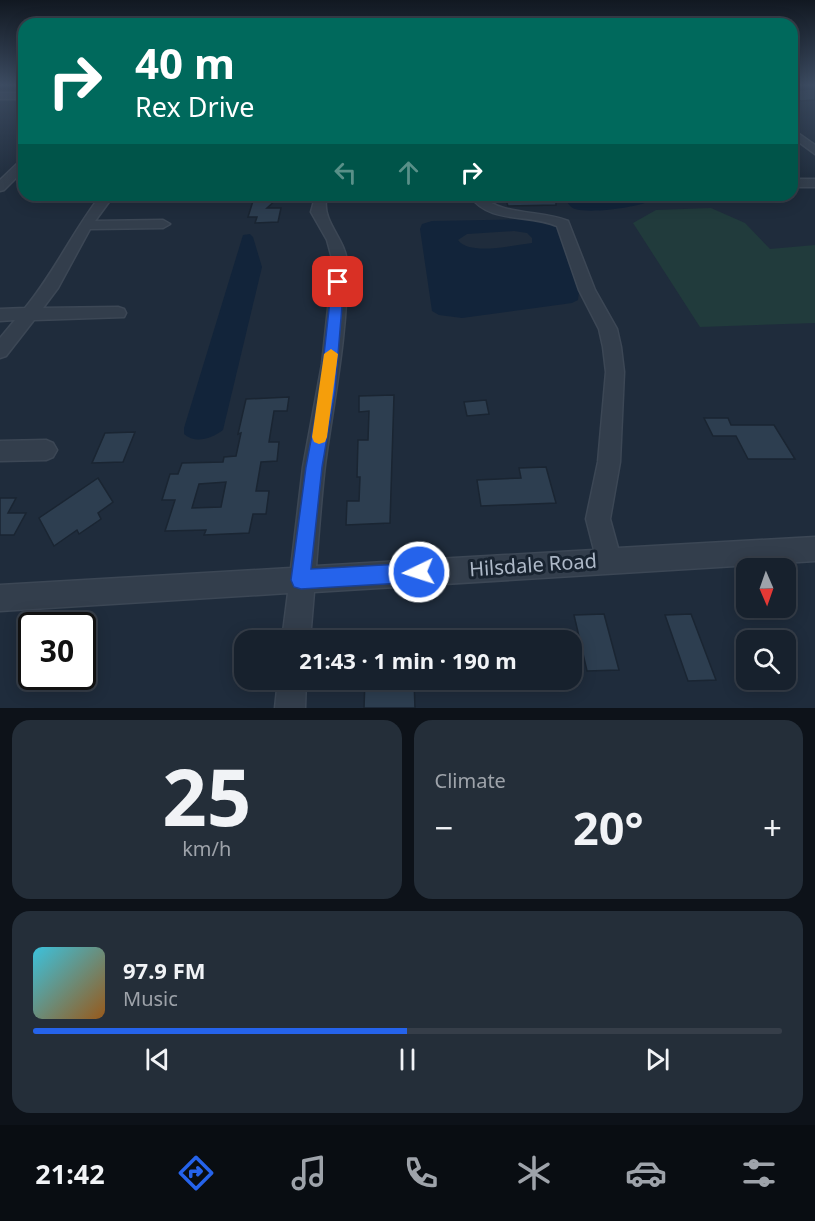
<!DOCTYPE html>
<html lang="en">
<head>
<meta charset="utf-8">
<style>
	:root { --surface:#17212d; --page:#242e39; --text:#f1f3f6; --muted:#9ea3aa; --line:#363e49; --accent:#2563eb }
	body { margin:0; font-family:"Noto Sans",sans-serif; background:var(--page); color:var(--text); height:100vh; display:flex; flex-direction:column; font-size:22px; white-space:nowrap }
	* { box-sizing:border-box; margin:0 }
	p { font-size:20px; color:var(--muted) }
	.icon { flex:none; width:33px; height:33px; fill:none; stroke:currentColor; stroke-width:2; stroke-linecap:round; stroke-linejoin:round }
	.map { position:relative; height:708px; overflow:hidden }
	.sheet { display:flex; flex-direction:column; gap:12px; padding:12px; background:#0d1219; flex:1 }
	.sheet>* { flex:none }
	.hud { position:absolute; left:18px; top:18px; width:780px; height:183px; border-radius:18px; box-shadow:0 3px 15px #0003,0 0 0 2px var(--line); background:#00695c; color:#fff; overflow:hidden }
	.needle { width:39px; rotate:178deg }
	.controls { position:absolute; left:736px; top:558px; display:grid; gap:12px }
	.controls a { display:grid; place-items:center; width:60px; height:60px; border-radius:12px; background:var(--surface); box-shadow:0 3px 15px #0003,0 0 0 2px var(--line); font-size:30px }
	.speed { position:absolute; left:18px; top:612px; display:flex; gap:12px; font-size:30px; font-weight:700; text-align:center }
	.speed>* { display:grid; place-content:center; width:78px; height:78px; border-radius:50%; background:var(--surface); box-shadow:0 3px 15px #0003,0 0 0 2px var(--line); line-height:1 }
	.speed .limit { border:3px solid #111; border-radius:9px; background:#fff; color:#111 }
	.pin { position:absolute; display:grid; place-items:center; width:51px; height:51px; color:#fff; margin:-26px; border-radius:12px; box-shadow:0 3px 9px #0006 }
	.me { position:absolute; width:66px; margin:-33px; rotate:266deg; stroke-linejoin:round; filter:drop-shadow(0 0 4px #0008) }
	.turn { display:flex; align-items:center; gap:21px; height:126px; padding:0 18px; font-size:27px }
	.turn .icon { width:78px; height:78px; stroke-width:2.5 }
	.turn b { display:block; font-size:42px; line-height:51px }
	.lanes { display:flex; align-items:center; height:57px; padding:0 18px; background:#0003; justify-content:center; gap:30px; direction:ltr }
	.lanes .off { opacity:.35 }
	.big { font-size:45px; font-weight:700; line-height:1.1 }
	.sheet .widget { flex:1; display:flex; flex-direction:column; justify-content:center; gap:9px; min-width:0; padding:0 21px; border-radius:18px; background:var(--page) }
	.sheet .dial { align-items:center; gap:0 }
	.dial b { font-size:78px; line-height:1 }
	.song { display:flex; align-items:center; gap:18px }
	.cover { width:72px; height:72px; border-radius:9px; background:linear-gradient(135deg,hsl(190 70% 55%),hsl(30 70% 35%)) }
	.played { height:6px; border-radius:3px; background:linear-gradient(90deg,var(--accent) 50%,var(--line) 50%) }
	.keys { display:flex; justify-content:space-around; direction:ltr }
	.heat { display:flex; justify-content:space-between; align-items:center; font-size:33px; direction:ltr }
	.sheet .tiles { flex:1; display:grid; gap:12px; grid-template-columns:1fr 1fr }
	.widget:last-child { grid-column:span 2 }
	.trip { position:absolute; left:234px; top:630px; width:348px; height:60px; border-radius:18px; background:var(--surface); box-shadow:0 3px 15px #0003,0 0 0 2px var(--line); font-weight:700; line-height:60px; text-align:center }
	.dock { display:flex; height:96px; justify-content:space-around; align-items:center; background:#090d12; color:var(--muted) }
	.dock .icon { width:42px; height:42px }
	.dock .on { color:var(--accent) }
	.dock b { font-size:27px; color:var(--text) }
	.map>svg:first-child { display:block }
	.green { fill:#213b3c }
	.water { fill:#12243a; fill-rule:evenodd }
	.building { fill:#2d3e50; stroke:#1a2532; stroke-width:1.5; fill-rule:evenodd }
	.lines { fill:none; stroke-linecap:round; stroke-linejoin:round }
	.minor-casing { stroke:#3c4755; stroke-width:3 }
	.minor { fill:#333e4c; fill-rule:evenodd }
	.route { fill:#2563eb; stroke:#184099; stroke-width:1.5 }
	.slow { fill:#f59e0b }
	.labels { text-anchor:middle; stroke-width:6; stroke-linejoin:round; paint-order:stroke }
	.near-street-label { font-size:20px; fill:#aeb9c8; stroke:#182330 }
</style>
</head>
<body>
<div class="map">
<svg width="815" height="708" viewBox="0 0 815 708">
	<rect width="100%" height="100%" fill="#1f2c3c"/>
	<!-- green -->
	<path class="green" d="M711,208L745,223L770,249L815,245V323L700,327L633,223L656,210Z"/>
	<!-- water -->
	<g class="water">
		<path d="M563,195H654L655,199C641,207 591,214 575,209C569,207 566,200 563,195Z"/>
		<path d="M532,219L545,220L560,227L568,262L579,292L578,300L572,303L462,318L439,315L432,311L420,229L422,224L432,221ZM514,231L527,233L532,238V243C513,245 469,256 458,240L467,234Z"/>
		<path d="M250,234L253,237L262,267L223,430C211,439 195,444 184,434V428L243,235Z"/>
	</g>
	<!-- building -->
	<g class="building">
		<path d="M815,89V100L801,101L792,95V90Z"/>
		<path d="M260,195L278,198L267,208H281L278,222L255,223L257,217H248L253,201Z"/>
		<path d="M504,195H556V205L508,206Z"/>
		<path d="M394,395L390,523L346,525L347,501H359L360,477H357L358,440H368L369,411L359,412V396Z"/>
		<path d="M289,397L287,411H274L269,442H279L277,461L261,462L256,491H269L266,514H253L249,533L204,535L206,530L165,531L175,500H162L170,474H178L182,463L223,462L224,457L236,456L241,433L238,434L246,399ZM226,482L221,507L192,508L199,484Z"/>
		<path d="M486,400L489,414L467,416L464,402Z"/>
		<path d="M704,418H728L731,425H774L795,459H748L736,436H713Z"/>
		<path d="M135,432L123,462L92,463L105,433Z"/>
		<path d="M546,467L556,503L481,506L477,480L521,478L519,468Z"/>
		<path d="M98,478L113,502L98,513L101,519L79,534L77,530L54,546L39,518Z"/>
		<path d="M0,498H16L8,513H26L14,535H0Z"/>
		<path d="M604,614L619,670L587,671L574,615Z"/>
		<path d="M691,614L716,680L688,681L665,615Z"/>
		<path d="M365,680H414L415,708H364Z"/>
	</g>
	<g class="lines">
		<defs>
			<g id="minor">
				<rect x="0" y="93" width="24" height="6"/>
				<path d="M792,129L815,145V154L792,137Z"/>
				<path d="M24,159V170L4,190L0,191V180L20,161Z"/>
				<rect x="792" y="179" width="23" height="8"/>
				<path d="M101,195H114L95,221L163,220L170,224L163,228L90,229L58,288L43,308L118,307L124,309L126,313L124,317L34,320L6,356L0,358V338L15,320L0,321V309L25,308C54,273 73,231 101,195Z"/>
				<path d="M469,195H482C499,216 542,210 568,221L595,290L617,329L621,347L624,372L620,462L610,519L618,548L815,537V561L314,592L310,640H282L288,593L0,611V585L291,568L303,467L322,364L333,262L327,240L311,212L314,201L320,197L326,201C323,223 347,241 347,264C348,332 334,399 325,465C321,499 319,533 316,566L594,550L586,519L598,462L606,372L603,347L599,329L579,290L557,226C527,213 490,225 469,195Z"/>
				<path d="M46,440L53,443L57,450L53,457L46,460L0,461V441Z"/>
				<path d="M278,680H306L305,708H275Z"/>
			</g>
		</defs>
		<!-- minor casing -->
		<use href="#minor" class="minor-casing"/>
		<!-- minor -->
		<use href="#minor" class="minor"/>
	</g>
	<!-- sky -->
	<linearGradient id="sky" x2="0" y2="1"><stop stop-color="#111821"/><stop offset="0.46" stop-color="#3c4b61"/><stop offset="1" stop-color="#3c4b61" stop-opacity="0"/></linearGradient>
	<rect width="815" height="184" fill="url(#sky)"/>
	<!-- route -->
	<path class="route" d="M338,278L344,282L335,391L322,467L311,569L419,563L426,566L429,572L426,579L419,582L301,589L294,587L291,580L306,467L320,391L332,282Z"/>
	<!-- slow -->
	<path class="slow" d="M331,349L338,354L327,437L325,442L319,444L314,442L312,437L324,354Z"/>
	<g class="labels">
		<!-- near-street labels -->
		<g class="near-street-label">
			<text transform="translate(533 565) rotate(-4)" y="7">Hilsdale Road</text>
		</g>
	</g>
</svg>
<div class="controls">
<a><svg class="needle" viewBox="-14 -14 28 28"><path d="M0-13l5 13h-10z" fill="#e53935"/><path d="M0 13l5-13h-10z" fill="#9ea3aa"/></svg></a>
<a><svg class="icon" aria-label="search" viewBox="0 0 24 24"><circle cx="10" cy="10" r="6"/><path d="M15 15l6 6"/></svg></a>
</div>
<div class="speed"><div class="limit">30</div></div>
<div class="pin" style="left:338px;top:282px;background:#d93025"><svg class="icon" aria-label="arrive" viewBox="0 0 24 24"><path d="M6 21V4h12l-3 4 3 4H6"/></svg></div>
<svg class="me" style="left:419px;top:572px" viewBox="-20 -20 40 40"><circle r="17" fill="#2563eb" stroke="#fff" stroke-width="3"/><path d="M0-11L8 9 0 5-8 9z" fill="#fff"/></svg>
<div class="trip">21:43 · 1 min · 190 m</div>
<div class="hud">
<div class="turn"><svg class="icon" aria-label="right" viewBox="0 0 24 24"><path d="M7 20v-9h11M14 6l5 5-5 5"/></svg><div><b>40 m</b>Rex Drive</div></div>
<div class="lanes"><svg class="icon off" aria-label="left" viewBox="0 0 24 24"><path d="M17 20v-9H6M10 6l-5 5 5 5"/></svg><svg class="icon off" aria-label="ahead" viewBox="0 0 24 24"><path d="M12 20V5M6 11l6-6 6 6"/></svg><svg class="icon" aria-label="right" viewBox="0 0 24 24"><path d="M7 20v-9h11M14 6l5 5-5 5"/></svg></div>
</div>
</div>
<section class="sheet">
<div class="tiles">
<div class="widget dial"><b>25</b><p>km/h</p></div>
<div class="widget"><p>Climate</p>
<div class="heat"><a>−</a><b class="big">20°</b><a>+</a></div>
</div>
<div class="widget">
<div class="song"><i class="cover"></i><div><b>97.9 FM</b><p>Music</p></div></div>
<div class="played"></div>
<div class="keys"><svg class="icon" aria-label="previous" viewBox="0 0 24 24"><path d="M18 5L8 12l10 7zM5 5v14"/></svg><svg class="icon" aria-label="pause" viewBox="0 0 24 24"><path d="M8 5v14M16 5v14"/></svg><svg class="icon" aria-label="next" viewBox="0 0 24 24"><path d="M6 5l10 7-10 7zM19 5v14"/></svg></div>
</div>
</div>
</section>
<nav class="dock">
<b>21:42</b>
<svg class="icon on" aria-label="directions" viewBox="0 0 24 24"><path d="M12 3l9 9-9 9-9-9zM9 14v-3h6M13 9l2 2-2 2"/></svg>
<svg class="icon" aria-label="music" viewBox="0 0 24 24"><path d="M9 18V5l10-2v13"/><circle cx="6" cy="18" r="3"/><circle cx="16" cy="16" r="3"/></svg>
<svg class="icon" aria-label="phone" viewBox="0 0 24 24"><path d="M5 4h4l2 5-3 2q2 4 5 5l2-3 5 2v4C11 20 4 13 5 4z"/></svg>
<svg class="icon" aria-label="climate" viewBox="0 0 24 24"><path d="M12 3v18M4 7l16 10M4 17L20 7"/></svg>
<svg class="icon" aria-label="car" viewBox="0 0 24 24"><path d="M5 17H2v-5l4-1 3-4h7l3 4 3 1v5h-3M9 17h6M6 11h13"/><circle cx="7" cy="17" r="2"/><circle cx="17" cy="17" r="2"/></svg>
<svg class="icon" aria-label="filters" viewBox="0 0 24 24"><path d="M4 7h16M4 17h16"/><circle cx="9" cy="7" r="2"/><circle cx="15" cy="17" r="2"/></svg>
</nav>
</body>
</html>
